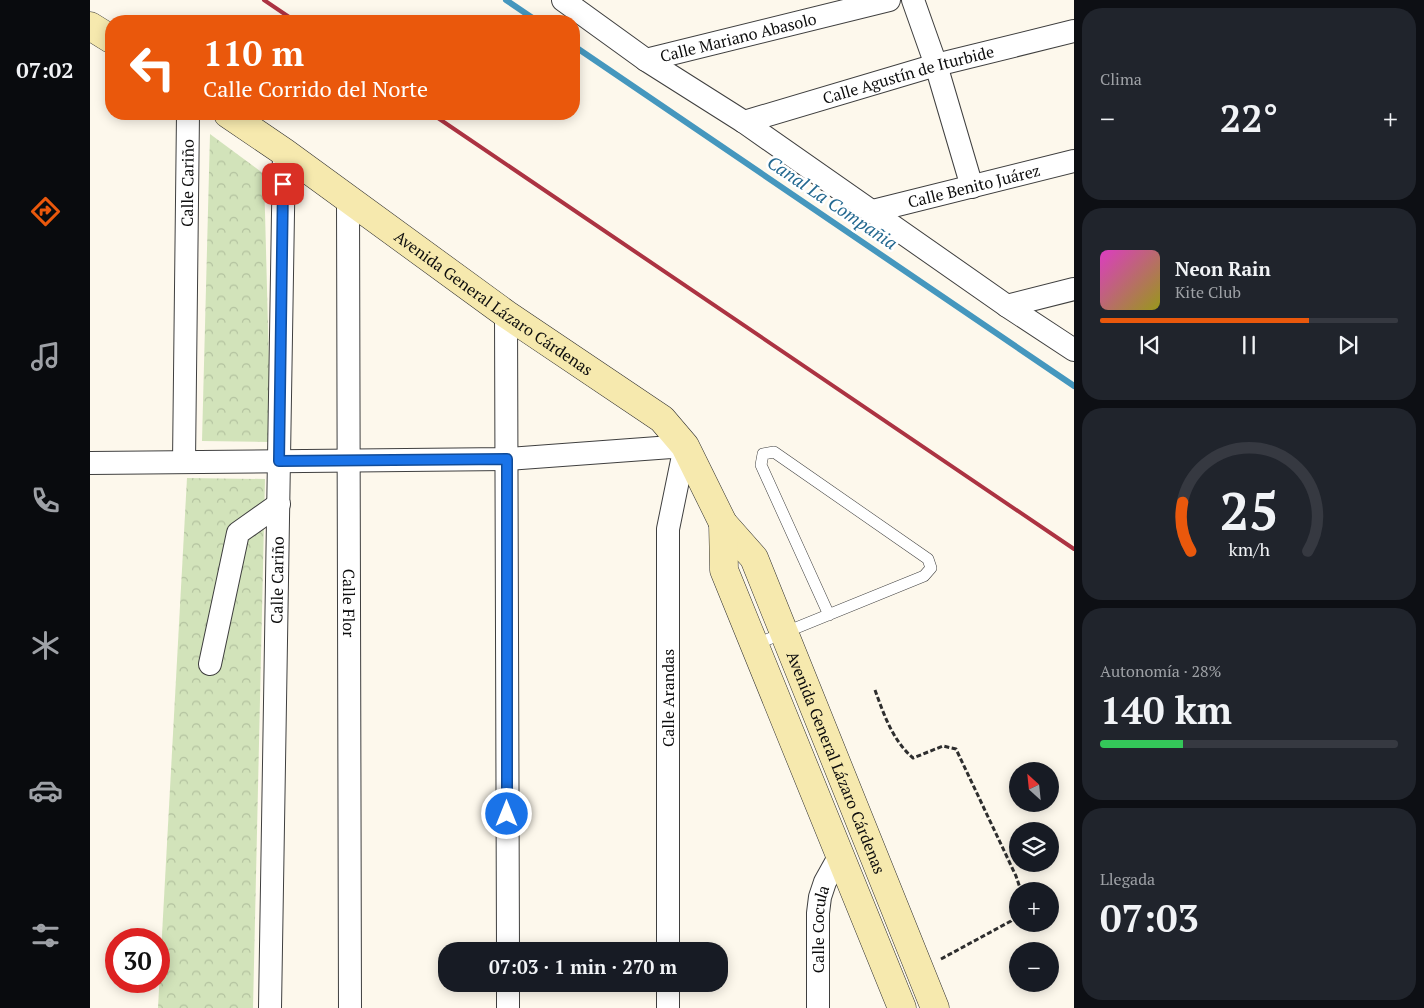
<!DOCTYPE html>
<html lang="es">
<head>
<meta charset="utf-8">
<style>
	:root { --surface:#171b24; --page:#20242c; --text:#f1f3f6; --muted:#9ea1a6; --line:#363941; --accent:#ea580c }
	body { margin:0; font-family:"PT Serif",serif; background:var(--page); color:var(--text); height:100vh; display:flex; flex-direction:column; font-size:19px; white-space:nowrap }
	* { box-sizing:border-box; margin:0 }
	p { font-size:16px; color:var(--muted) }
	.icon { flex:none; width:28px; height:28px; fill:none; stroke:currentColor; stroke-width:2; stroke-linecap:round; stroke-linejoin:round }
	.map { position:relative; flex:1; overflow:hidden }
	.details { display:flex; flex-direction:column; gap:8px; padding:8px; background:#0d0f14; width:350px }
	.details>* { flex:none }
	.guide { position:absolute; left:15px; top:15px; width:475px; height:105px; border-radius:20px; box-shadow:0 2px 12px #0003; background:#ea580c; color:#fff; overflow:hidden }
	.needle { width:32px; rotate:333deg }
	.fabs { position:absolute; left:919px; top:762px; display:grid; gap:10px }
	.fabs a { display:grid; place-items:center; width:50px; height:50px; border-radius:50%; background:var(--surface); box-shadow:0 2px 12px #0003; font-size:25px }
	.speed { position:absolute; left:15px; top:928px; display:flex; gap:10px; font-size:25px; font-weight:700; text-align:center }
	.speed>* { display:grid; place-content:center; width:65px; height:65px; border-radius:50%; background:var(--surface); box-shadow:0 2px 12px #0003; line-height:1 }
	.speed .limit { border:8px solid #d22; background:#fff; color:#111 }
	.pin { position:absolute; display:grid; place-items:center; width:42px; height:42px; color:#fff; margin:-21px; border-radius:10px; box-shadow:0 2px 8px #0006 }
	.me { position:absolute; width:55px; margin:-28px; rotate:0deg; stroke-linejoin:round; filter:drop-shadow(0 0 4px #0008) }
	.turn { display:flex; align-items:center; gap:18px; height:105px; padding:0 15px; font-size:22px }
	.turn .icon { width:65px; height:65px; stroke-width:2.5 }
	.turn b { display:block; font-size:35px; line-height:42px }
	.big { font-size:38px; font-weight:700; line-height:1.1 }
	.details .widget { flex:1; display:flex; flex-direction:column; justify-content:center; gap:8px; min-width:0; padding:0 18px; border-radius:20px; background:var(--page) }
	.details .dial { align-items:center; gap:0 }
	.dial svg { height:130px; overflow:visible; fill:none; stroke:var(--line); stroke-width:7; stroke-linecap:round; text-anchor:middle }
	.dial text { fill:var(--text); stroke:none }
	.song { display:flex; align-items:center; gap:15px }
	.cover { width:60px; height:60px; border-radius:8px; background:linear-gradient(135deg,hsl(310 70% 55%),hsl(60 70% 35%)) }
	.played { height:5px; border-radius:2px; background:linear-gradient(90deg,var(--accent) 70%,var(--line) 70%) }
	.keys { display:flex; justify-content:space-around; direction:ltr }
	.heat { display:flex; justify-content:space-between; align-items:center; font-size:28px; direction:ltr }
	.charge { height:8px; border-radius:4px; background:linear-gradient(90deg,#34c759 28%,var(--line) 0) }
	.trip { position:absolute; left:348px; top:942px; width:290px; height:50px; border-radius:20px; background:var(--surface); box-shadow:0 2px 12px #0003; font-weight:700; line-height:50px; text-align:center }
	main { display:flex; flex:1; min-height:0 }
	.menu { display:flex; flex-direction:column; width:90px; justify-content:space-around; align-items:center; background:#090b0e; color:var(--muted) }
	.menu .icon { width:35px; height:35px }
	.menu .selected { color:var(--accent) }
	.menu b { font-size:22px; color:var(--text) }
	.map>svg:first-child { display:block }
	.park { fill:url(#park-crowns) }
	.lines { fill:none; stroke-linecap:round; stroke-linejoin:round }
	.stream { stroke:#4597be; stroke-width:6 }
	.lane-casing { stroke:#3f3f3f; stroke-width:12 }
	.street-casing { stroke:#3f3f3f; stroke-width:24 }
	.secondary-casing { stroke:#2e2e2e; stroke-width:29 }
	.path { stroke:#2e2e2e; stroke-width:3; stroke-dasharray:5 2.5; stroke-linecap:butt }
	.lane { stroke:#fff; stroke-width:11 }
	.street { stroke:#fff; stroke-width:22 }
	.secondary { stroke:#f6e9ae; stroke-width:28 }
	.rail { stroke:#ac3342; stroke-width:4 }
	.route-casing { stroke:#114b97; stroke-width:12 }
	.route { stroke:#1a73e8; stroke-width:9 }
	.labels { text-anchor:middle; stroke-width:5; stroke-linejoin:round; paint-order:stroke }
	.street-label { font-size:16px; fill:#0c0c0c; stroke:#fff }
	.water-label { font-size:18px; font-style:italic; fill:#23688f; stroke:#fff }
</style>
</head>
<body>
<main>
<nav class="menu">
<b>07:02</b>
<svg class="icon selected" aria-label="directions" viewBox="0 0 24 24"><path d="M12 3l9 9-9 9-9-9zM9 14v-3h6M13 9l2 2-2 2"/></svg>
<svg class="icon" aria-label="music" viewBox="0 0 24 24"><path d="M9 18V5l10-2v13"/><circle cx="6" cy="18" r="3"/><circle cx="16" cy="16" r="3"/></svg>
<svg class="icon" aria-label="phone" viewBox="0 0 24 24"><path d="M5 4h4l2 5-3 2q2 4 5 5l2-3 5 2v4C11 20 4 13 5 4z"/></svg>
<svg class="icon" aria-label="climate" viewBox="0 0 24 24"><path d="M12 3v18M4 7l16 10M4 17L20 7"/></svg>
<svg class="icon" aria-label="car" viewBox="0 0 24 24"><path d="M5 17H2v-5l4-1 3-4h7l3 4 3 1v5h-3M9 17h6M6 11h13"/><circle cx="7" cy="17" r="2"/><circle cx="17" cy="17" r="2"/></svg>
<svg class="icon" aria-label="filters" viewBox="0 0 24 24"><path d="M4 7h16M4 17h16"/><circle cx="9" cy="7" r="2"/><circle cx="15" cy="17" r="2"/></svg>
</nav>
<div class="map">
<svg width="984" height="1008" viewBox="0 0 984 1008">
	<defs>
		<pattern id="park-crowns" width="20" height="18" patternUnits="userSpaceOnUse" patternTransform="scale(1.25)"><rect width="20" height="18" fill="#d2e3ba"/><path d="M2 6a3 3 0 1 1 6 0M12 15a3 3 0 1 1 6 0" fill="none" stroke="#b3c29f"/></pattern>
	</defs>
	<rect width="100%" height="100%" fill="#fdf8ec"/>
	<!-- park -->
	<g class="park">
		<path d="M120,134L174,174L181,442L112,441Z"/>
		<path d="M97,478L175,479L163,1008H68Z"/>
	</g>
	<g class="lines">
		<!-- stream -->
		<g class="stream">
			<path d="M416,0L447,21"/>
			<path d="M484,46L984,386"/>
		</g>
		<defs>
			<path id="lane" d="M664,645L834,576L841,568L838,559L684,452L673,454L671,465L739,615"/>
			<g id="street">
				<path d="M473,0L556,60L654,122L917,306L984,350"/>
				<path d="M823,0L846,65L882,187"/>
				<path id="s1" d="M556,60L799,0"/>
				<path id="s2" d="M654,122L846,65L984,31"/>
				<path id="s3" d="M258,199L260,1008"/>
				<path id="s4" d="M783,211L984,161"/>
				<path d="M917,306L984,289"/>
				<path d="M416,314L418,951"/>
				<path id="s5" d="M94,462L98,114"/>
				<path d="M0,463L417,459L595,446L578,529V951"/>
				<path d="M120,664L148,533L189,504"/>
				<path d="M418,984V1008"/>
				<path d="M578,984V1008"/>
				<path id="s6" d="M180,1008L194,152"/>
				<path id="s7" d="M728,1008V913L730,897L735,882L750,855"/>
			</g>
			<g id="secondary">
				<path d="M0,26L21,39"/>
				<path id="s8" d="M138,114L194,152L416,314L572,419L595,446L633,523L664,558L845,1008"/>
				<path d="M633,523L634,570L812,1008"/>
			</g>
		</defs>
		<!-- lane casing -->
		<use href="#lane" class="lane-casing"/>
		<!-- street casing -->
		<use href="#street" class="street-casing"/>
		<!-- secondary casing -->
		<use href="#secondary" class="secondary-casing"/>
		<!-- path -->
		<g class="path">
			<path d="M785,690C794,715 803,741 823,758L853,746L866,749L926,876L931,891"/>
			<path d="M851,959L921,921L928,911"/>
		</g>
		<!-- lane -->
		<use href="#lane" class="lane"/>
		<!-- street -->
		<use href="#street" class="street"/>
		<!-- secondary -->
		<use href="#secondary" class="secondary"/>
		<!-- rail -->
		<g class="rail">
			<path d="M174,0L205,21"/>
			<path d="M342,114L984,549"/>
		</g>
	</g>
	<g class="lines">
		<defs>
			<path id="route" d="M193,184L189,461L417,459V814"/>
		</defs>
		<!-- route casing -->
		<use href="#route" class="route-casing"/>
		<!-- route -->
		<use href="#route" class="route"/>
	</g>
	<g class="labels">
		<!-- street labels -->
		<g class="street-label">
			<text dy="6" stroke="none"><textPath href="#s1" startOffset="95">Calle Mariano Abasolo</textPath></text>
			<text dy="6" stroke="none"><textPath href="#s2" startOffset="171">Calle Agustín de Iturbide</textPath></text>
			<text dy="6" stroke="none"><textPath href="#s5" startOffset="279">Calle Cariño</textPath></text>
			<text dy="6" stroke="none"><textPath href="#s4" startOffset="104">Calle Benito Juárez</textPath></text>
			<text dy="6" stroke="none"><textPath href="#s8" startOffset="326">Avenida General Lázaro Cárdenas</textPath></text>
			<text dy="6" stroke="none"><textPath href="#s6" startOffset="428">Calle Cariño</textPath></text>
			<text dy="6" stroke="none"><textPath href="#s3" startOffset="404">Calle Flor</textPath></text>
			<text transform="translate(578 698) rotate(-90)" y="6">Calle Arandas</text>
			<text dy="6" stroke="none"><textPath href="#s8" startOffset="919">Avenida General Lázaro Cárdenas</textPath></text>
			<text dy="6" stroke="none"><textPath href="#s7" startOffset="79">Calle Cocula</textPath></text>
		</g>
		<!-- water labels -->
		<g class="water-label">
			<text transform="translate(742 203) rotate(34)" y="6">Canal La Compañia</text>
		</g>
	</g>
</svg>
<div class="fabs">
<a><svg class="needle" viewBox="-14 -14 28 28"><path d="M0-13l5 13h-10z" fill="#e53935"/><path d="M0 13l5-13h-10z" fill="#9ea1a6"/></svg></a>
<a><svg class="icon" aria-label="layers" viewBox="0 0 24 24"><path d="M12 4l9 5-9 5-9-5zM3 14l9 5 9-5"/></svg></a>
<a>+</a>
<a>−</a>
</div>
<div class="speed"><div class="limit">30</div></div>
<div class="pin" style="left:193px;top:184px;background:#d93025"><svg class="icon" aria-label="arrive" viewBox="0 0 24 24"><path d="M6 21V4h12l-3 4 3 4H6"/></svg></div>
<svg class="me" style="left:417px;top:814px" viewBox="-20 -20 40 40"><circle r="17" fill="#1a73e8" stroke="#fff" stroke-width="3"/><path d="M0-11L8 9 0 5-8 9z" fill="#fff"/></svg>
<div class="trip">07:03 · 1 min · 270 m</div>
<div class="guide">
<div class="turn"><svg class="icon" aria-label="left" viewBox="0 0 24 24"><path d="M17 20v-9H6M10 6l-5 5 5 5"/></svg><div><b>110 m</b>Calle Corrido del Norte</div></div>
</div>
</div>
<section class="details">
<div class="widget"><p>Clima</p>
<div class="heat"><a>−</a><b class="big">22°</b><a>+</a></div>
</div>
<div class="widget">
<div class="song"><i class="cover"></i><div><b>Neon Rain</b><p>Kite Club</p></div></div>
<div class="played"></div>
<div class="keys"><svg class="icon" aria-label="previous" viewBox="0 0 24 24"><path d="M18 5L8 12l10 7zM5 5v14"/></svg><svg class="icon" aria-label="pause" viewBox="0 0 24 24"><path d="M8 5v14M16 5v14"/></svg><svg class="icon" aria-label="next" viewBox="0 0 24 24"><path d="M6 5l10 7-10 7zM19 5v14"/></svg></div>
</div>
<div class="widget dial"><svg viewBox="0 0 100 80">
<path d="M14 69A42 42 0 1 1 86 69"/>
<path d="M14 69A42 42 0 0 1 9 39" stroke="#ea580c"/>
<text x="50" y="56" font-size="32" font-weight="700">25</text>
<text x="50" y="72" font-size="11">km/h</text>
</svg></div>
<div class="widget"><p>Autonomía · 28%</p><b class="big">140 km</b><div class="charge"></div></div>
<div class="widget"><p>Llegada</p><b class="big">07:03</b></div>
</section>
</main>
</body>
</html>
